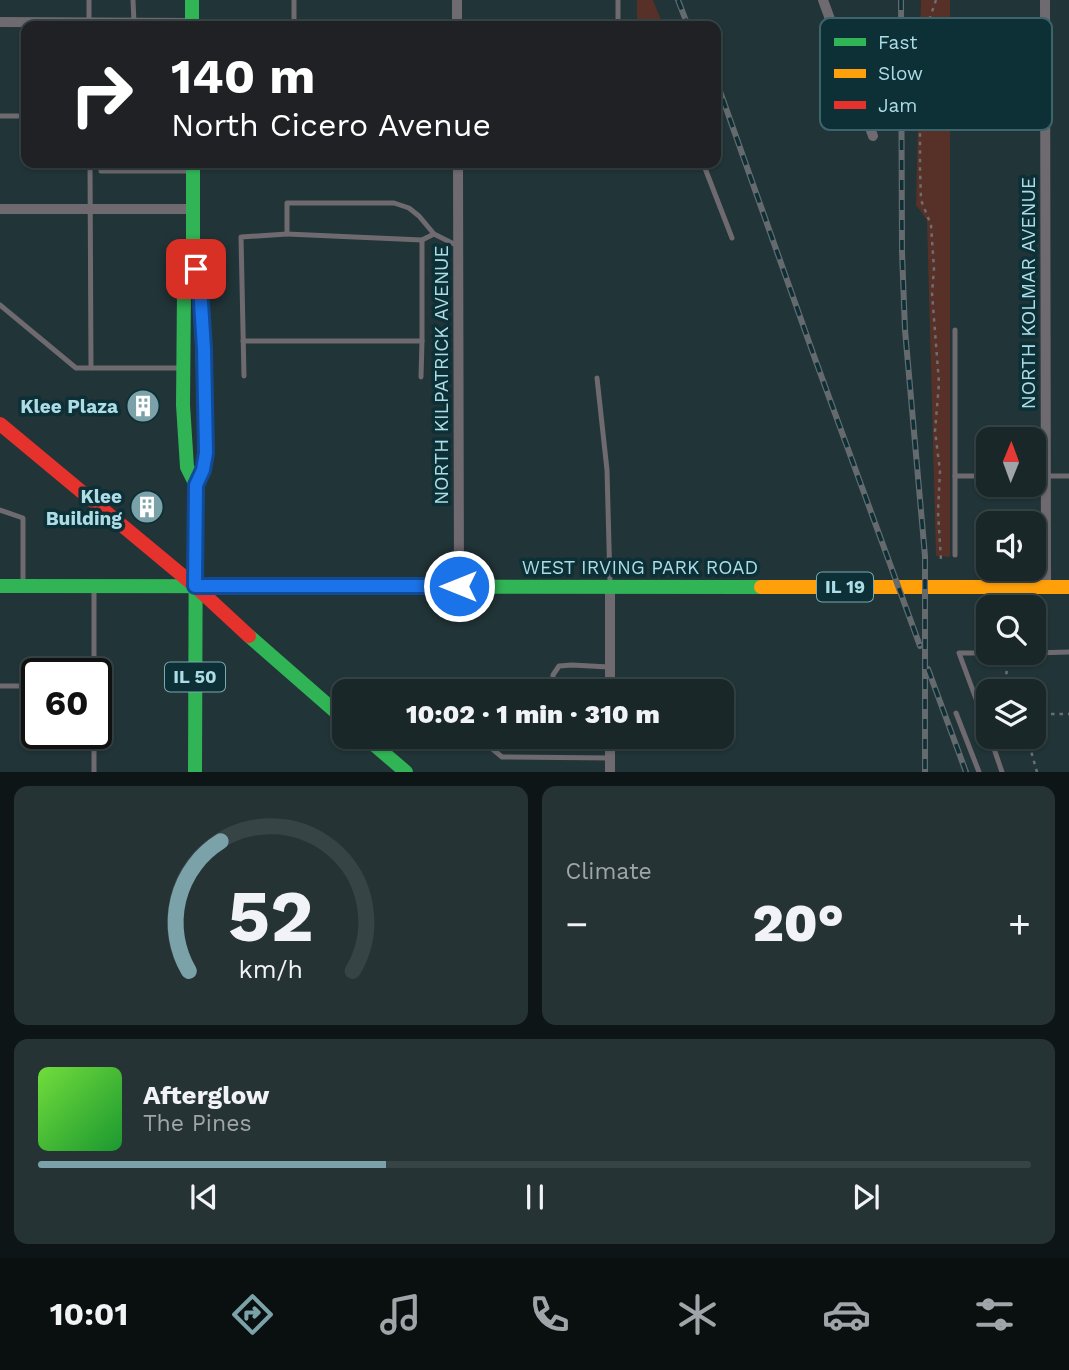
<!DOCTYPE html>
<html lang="en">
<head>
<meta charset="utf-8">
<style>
	:root { --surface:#192729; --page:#263335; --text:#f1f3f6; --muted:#9fa5a8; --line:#374446; --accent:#7ba1a9 }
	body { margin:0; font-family:"Work Sans",sans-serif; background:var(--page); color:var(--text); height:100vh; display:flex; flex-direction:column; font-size:26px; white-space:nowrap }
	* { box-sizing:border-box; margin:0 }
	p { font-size:23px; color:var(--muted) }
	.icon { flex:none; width:38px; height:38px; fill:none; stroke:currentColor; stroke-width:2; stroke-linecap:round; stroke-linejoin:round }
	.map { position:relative; height:772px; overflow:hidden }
	.side { display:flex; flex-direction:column; gap:14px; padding:14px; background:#0e1517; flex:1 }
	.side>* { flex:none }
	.top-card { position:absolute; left:21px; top:21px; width:700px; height:147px; border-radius:14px; box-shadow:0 2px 5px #0004,0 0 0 2px var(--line); background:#202124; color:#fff; overflow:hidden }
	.needle { width:46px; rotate:1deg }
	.buttons { position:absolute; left:976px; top:427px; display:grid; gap:14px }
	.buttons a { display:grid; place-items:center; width:70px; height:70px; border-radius:14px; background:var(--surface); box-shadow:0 2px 5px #0004,0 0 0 2px var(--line); font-size:35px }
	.speed { position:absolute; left:21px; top:658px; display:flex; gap:14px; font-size:35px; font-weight:700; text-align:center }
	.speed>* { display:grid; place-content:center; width:91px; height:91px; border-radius:50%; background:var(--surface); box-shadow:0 2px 5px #0004,0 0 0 2px var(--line); line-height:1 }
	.speed .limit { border:4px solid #111; border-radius:10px; background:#fff; color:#111 }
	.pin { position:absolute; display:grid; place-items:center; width:60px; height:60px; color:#fff; margin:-30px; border-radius:14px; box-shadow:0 4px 10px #0006 }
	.me { position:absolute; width:77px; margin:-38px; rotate:270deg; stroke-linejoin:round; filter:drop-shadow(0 0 5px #0008) }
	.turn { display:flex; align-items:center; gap:24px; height:147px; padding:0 35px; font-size:32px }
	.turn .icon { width:91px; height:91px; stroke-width:2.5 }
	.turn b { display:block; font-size:49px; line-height:60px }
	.big { font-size:52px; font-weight:800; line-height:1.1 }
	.side .card { flex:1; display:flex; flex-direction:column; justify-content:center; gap:10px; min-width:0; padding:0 24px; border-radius:14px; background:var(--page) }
	.side .dial { align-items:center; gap:0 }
	.dial svg { height:182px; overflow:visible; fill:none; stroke:var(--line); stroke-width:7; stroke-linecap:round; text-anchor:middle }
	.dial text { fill:var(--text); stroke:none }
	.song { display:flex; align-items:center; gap:21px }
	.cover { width:84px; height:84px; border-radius:10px; background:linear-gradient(135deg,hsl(100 70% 55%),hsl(130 70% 35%)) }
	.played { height:7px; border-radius:4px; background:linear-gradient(90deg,var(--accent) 35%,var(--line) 35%) }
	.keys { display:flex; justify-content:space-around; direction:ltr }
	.heat { display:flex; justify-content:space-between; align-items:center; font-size:38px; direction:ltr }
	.side .tiles { flex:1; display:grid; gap:14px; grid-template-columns:1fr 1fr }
	.card:last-child { grid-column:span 2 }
	.trip { position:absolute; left:332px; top:679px; width:402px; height:70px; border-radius:14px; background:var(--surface); box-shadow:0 2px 5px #0004,0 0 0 2px var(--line); font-weight:800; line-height:70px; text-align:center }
	.dock { display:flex; height:112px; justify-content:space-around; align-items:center; background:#0a1010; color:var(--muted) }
	.dock .icon { width:49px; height:49px }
	.dock .current { color:var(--accent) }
	.dock b { font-size:32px; color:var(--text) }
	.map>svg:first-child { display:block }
	.green { fill:#573027 }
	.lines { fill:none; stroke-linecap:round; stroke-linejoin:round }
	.path { stroke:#6b6e72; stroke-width:2.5; stroke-dasharray:3.5 5; stroke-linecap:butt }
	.lane { stroke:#6e6a70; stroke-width:5 }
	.street { stroke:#6e6a70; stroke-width:10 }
	.fast { stroke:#30b455; stroke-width:14 }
	.slow { stroke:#ff9f0a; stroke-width:14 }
	.jam { stroke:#e5322d; stroke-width:14 }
	.rail-casing { stroke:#646a6e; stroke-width:6 }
	.rail { stroke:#0d2f36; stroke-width:3.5; stroke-dasharray:10; stroke-linecap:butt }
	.route-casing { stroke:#114b97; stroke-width:18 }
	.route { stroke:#1a73e8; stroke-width:12 }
	.labels { text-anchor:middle; stroke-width:7; stroke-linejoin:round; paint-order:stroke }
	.shield { fill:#0d2f36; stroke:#7ca8b1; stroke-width:2 }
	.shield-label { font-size:18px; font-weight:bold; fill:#acdce6 }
	.street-label { font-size:19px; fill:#acdce6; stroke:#0d2f36 }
	.poi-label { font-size:19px; font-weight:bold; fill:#acdce6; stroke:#0d2f36; text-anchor:end }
	.key { fill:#0d2f36; stroke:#3d636b; stroke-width:2 }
	.key-label { font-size:19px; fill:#acdce6 }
</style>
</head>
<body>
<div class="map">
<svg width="1069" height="772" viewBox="0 0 1069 772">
	<rect width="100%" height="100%" fill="#213437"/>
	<!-- green -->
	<g class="green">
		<path d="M637,0H653L663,25H637Z"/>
		<path d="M921,0H950V557L936,556L927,220L916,205Z"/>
	</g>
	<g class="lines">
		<!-- path -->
		<g class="path">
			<path d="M936,0L926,29L928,49L924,72L920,86V169L921,200L931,225L934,269L932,293L939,383L935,431L940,471L938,512L941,560"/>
			<path d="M1010,691C1004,674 1006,668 1013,653"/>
			<path d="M1034,714H1069"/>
			<path d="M1025,737L1029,744L1037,772"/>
		</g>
		<!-- lane -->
		<g class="lane">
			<path d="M89,0V23"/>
			<path d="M133,0L134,23"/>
			<path d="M294,0V26"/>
			<path d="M618,26V0"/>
			<path d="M0,116H26"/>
			<path d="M90,163L91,368"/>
			<path d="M703,163L732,238"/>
			<path d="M101,171H190"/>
			<path d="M287,234L422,240L434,234"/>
			<path d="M0,305L76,368H181"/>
			<path d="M955,330V555"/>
			<path d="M243,341H422L421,377"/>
			<path d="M422,341V240"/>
			<path d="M244,376L241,237L287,234V203H394L409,208L419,216L434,234L458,246"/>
			<path d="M597,378L607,470L610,583"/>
			<path d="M955,476H989"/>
			<path d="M1034,476H1069"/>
			<path d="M0,510L23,518V583"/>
			<path d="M94,589V674"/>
			<path d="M1034,653L1069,652"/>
			<path d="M0,686H37"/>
			<path d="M553,691V675L559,666L572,665L609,667"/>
			<path d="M956,713L979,772"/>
			<path d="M94,733V772"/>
			<path d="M989,734L959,653H998"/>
			<path d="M478,737L502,757L610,758"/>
			<path d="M990,737L1002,772"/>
		</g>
		<!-- street -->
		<g class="street">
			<path d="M457,0V26"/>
			<path d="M823,0L873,136"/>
			<path d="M1045,0L1046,587"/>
			<path d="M0,22L192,23"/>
			<path d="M458,163L459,587"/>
			<path d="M0,209H193"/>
			<path d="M610,691V586"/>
			<path d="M610,772V737"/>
		</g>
		<!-- fast -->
		<g class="fast">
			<path d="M192,0V26"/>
			<path d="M193,163V250L200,287L206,453L203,470L196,485L195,772"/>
			<path d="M191,256L184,290L183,405L187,467L196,485"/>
			<path d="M0,586L761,587"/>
			<path d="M249,636L345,720"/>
			<path d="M365,737L406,772"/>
		</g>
		<!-- slow -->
		<path class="slow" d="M761,587H1069"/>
		<!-- jam -->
		<path class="jam" d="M0,424L195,586L249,636"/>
		<defs>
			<g id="rail">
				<path d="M678,0L688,26"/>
				<path d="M901,0L902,252L905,330L925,556V772"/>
				<path d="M716,80L814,356L920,646"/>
				<path d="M928,669L966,772"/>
			</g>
		</defs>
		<!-- rail casing -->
		<use href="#rail" class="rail-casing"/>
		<!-- rail -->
		<use href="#rail" class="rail"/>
	</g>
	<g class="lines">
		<defs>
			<path id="route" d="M196,269L200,287L204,349L206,453L203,470L196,485L195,586H459"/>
		</defs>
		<!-- route casing -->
		<use href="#route" class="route-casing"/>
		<!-- route -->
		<use href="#route" class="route"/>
	</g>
	<!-- icons -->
	<defs>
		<symbol id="building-disc" viewBox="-11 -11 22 22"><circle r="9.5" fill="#7ba1a9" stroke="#0d2f36"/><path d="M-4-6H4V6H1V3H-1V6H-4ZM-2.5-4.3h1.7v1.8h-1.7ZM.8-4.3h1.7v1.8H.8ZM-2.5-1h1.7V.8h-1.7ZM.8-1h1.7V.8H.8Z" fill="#fff"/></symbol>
	</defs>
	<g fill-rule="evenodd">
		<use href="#building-disc" x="124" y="387" width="38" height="38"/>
		<use href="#building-disc" x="128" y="488" width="38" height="38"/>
	</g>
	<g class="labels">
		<!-- shield labels -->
		<g class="shield">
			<rect x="817" y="572.5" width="56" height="29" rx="5"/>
			<rect x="165" y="662.5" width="60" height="29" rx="5"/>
		</g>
		<g class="shield-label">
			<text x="845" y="593">IL 19</text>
			<text x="195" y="683">IL 50</text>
		</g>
		<!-- street labels -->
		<g class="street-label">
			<text transform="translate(1028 293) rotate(-90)" y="7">NORTH KOLMAR AVENUE</text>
			<text transform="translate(441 375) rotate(-90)" y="7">NORTH KILPATRICK AVENUE</text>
			<text x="640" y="574">WEST IRVING PARK ROAD</text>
		</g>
		<!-- poi labels -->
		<g class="poi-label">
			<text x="118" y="413">Klee Plaza</text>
			<text x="122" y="503">Klee<tspan x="122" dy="22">Building</tspan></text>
		</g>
	</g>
	<!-- legend -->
	<rect x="820" y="18" width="232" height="112" rx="10" class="key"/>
	<rect x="834" y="38" width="32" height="8" fill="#30b455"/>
	<rect x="834" y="69" width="32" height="9" fill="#ff9f0a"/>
	<rect x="834" y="101" width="32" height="8" fill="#e5322d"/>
	<g class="key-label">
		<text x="878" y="49">Fast</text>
		<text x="878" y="80">Slow</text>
		<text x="878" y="112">Jam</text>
	</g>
</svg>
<div class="buttons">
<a><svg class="needle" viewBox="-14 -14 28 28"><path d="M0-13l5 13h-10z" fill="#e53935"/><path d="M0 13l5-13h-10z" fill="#9fa5a8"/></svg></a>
<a><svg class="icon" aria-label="sound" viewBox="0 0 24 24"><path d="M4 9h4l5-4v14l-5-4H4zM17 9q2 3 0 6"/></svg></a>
<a><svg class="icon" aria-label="search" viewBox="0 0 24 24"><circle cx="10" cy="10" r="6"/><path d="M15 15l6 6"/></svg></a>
<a><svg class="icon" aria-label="layers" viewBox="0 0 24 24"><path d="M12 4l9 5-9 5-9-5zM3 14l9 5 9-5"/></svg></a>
</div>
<div class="speed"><div class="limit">60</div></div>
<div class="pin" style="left:196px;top:269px;background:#d93025"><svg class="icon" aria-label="arrive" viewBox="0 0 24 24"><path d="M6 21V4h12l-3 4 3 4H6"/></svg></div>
<svg class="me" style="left:459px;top:586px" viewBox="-20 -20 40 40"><circle r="17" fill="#1a73e8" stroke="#fff" stroke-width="3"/><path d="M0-11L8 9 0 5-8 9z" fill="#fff"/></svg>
<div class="trip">10:02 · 1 min · 310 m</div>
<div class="top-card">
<div class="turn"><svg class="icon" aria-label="right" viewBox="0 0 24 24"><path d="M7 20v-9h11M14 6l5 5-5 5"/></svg><div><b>140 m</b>North Cicero Avenue</div></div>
</div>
</div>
<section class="side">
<div class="tiles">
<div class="card dial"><svg viewBox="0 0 100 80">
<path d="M14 69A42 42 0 1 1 86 69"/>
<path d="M14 69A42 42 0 0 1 28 12" stroke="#7ba1a9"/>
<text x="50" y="56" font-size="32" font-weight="700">52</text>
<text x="50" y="72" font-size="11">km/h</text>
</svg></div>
<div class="card"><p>Climate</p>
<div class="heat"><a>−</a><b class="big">20°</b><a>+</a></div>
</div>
<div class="card">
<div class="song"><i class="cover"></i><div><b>Afterglow</b><p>The Pines</p></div></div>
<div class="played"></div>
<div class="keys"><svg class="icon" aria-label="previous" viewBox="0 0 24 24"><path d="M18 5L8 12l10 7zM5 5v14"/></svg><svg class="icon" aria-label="pause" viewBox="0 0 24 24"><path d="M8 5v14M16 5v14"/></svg><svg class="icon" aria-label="next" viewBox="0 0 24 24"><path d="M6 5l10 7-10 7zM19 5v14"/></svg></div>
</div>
</div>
</section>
<nav class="dock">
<b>10:01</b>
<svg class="icon current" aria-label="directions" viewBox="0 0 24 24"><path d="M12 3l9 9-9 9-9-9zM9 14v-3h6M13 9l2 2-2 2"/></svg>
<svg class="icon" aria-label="music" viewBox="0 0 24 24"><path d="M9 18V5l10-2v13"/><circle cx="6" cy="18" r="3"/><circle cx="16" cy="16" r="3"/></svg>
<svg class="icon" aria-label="phone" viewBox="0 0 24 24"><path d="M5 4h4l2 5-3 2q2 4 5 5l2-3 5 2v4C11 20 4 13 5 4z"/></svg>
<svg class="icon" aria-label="climate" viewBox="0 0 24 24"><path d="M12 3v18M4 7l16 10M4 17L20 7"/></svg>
<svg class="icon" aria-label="car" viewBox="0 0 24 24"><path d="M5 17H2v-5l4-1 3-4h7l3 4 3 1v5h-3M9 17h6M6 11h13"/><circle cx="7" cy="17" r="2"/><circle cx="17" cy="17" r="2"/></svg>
<svg class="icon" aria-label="filters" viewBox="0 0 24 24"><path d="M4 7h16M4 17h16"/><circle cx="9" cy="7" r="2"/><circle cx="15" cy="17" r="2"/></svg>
</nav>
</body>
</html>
